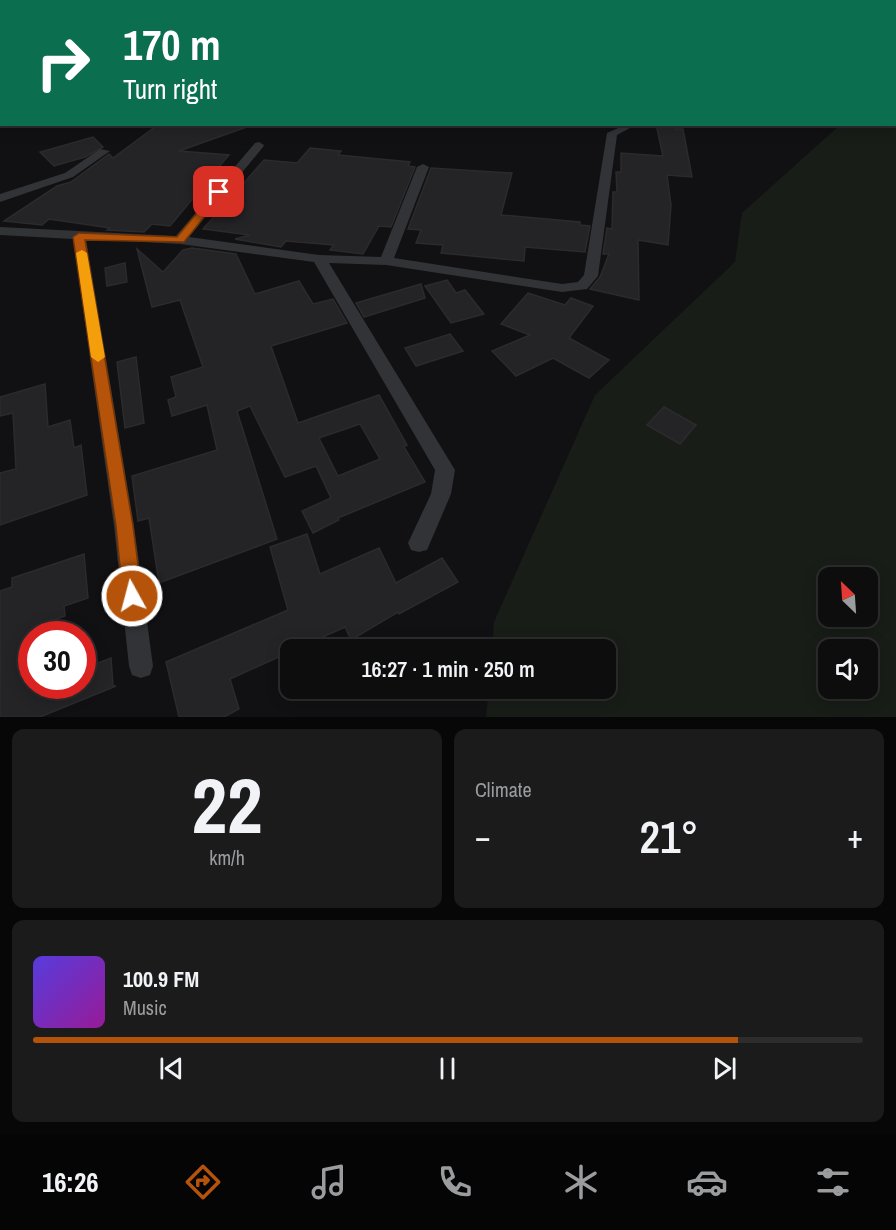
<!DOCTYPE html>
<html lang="en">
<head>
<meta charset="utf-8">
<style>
	:root { --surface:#0d0d0e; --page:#1b1b1c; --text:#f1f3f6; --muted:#9a9c9e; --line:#2d2d2e; --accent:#b45309 }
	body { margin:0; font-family:"Archivo Narrow",sans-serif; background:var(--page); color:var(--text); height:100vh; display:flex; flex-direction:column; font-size:22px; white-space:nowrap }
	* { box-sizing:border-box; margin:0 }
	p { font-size:20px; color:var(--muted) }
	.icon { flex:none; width:33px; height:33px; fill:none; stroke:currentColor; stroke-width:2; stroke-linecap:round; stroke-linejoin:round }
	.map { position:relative; height:717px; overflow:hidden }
	.sheet { display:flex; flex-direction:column; gap:12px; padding:12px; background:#070708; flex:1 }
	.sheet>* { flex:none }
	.top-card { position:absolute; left:0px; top:0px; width:897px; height:126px; box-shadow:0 3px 15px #0003,0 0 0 2px var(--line); background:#0b6e4f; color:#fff; overflow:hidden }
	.needle { width:39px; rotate:335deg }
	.tools { position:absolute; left:818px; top:567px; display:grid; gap:12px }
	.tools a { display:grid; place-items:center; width:60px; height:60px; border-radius:12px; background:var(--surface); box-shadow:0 3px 15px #0003,0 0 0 2px var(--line); font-size:30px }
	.speed { position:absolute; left:18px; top:621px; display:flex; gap:12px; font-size:30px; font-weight:700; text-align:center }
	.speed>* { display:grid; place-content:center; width:78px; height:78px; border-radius:50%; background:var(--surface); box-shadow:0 3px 15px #0003,0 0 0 2px var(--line); line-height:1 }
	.speed .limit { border:9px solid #d22; background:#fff; color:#111 }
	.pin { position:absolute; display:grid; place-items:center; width:51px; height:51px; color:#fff; margin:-26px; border-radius:12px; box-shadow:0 3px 9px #0006 }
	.me { position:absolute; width:66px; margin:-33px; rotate:353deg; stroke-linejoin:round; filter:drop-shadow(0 0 4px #0008) }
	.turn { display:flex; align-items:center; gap:21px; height:126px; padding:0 24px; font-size:27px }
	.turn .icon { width:78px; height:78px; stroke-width:2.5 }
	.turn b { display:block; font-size:42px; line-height:51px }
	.big { font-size:45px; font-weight:600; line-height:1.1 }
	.sheet .card { flex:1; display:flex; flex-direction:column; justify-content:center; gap:9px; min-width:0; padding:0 21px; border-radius:12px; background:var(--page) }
	.sheet .dial { align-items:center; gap:0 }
	.dial b { font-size:78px; line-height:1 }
	.song { display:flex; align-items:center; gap:18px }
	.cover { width:72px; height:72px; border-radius:9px; background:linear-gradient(135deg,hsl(250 70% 55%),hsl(300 70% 35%)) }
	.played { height:6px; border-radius:3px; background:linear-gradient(90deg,var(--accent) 85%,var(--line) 85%) }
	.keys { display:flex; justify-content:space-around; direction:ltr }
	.heat { display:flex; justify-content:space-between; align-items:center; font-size:33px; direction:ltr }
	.sheet .tiles { flex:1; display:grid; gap:12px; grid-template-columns:1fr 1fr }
	.card:last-child { grid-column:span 2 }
	.trip { position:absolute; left:280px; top:639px; width:336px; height:60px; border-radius:12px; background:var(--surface); box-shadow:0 3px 15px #0003,0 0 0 2px var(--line); font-weight:600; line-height:60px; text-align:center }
	.dock { display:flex; height:96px; justify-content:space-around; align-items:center; background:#050506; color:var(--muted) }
	.dock .icon { width:42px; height:42px }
	.dock .on { color:var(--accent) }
	.dock b { font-size:27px; color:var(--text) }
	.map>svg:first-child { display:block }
	.green { fill:#181d18; fill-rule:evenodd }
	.building { fill:#242427; stroke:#2b2b2e; stroke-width:1.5; fill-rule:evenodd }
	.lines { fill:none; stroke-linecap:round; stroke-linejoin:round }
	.minor { fill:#323337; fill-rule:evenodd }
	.route { fill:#b45309; stroke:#753606; stroke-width:1.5 }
	.slow { fill:#f59e0b }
</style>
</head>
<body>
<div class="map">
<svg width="896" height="717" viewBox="0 0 896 717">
	<rect width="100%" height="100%" fill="#111113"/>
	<!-- green -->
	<path class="green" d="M896,74V717H486L489,689L606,688V650L492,649L494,622L595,395L735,262L742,213L840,125L896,124ZM828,578H867V616H828ZM828,650H867V688H828Z"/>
	<!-- building -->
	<g class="building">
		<path d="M159,124H247V127L179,151L229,155L170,226L152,224L144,232L107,230L110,228L49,219L42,225L4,221L57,186L71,182L109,154L113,158Z"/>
		<path d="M656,124H675L676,129H683L692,177L667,175L671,205L668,245L638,240L639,300L590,289L600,277L609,254H603L607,228L612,229L613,192H617L616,172H621V153L663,156Z"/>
		<path d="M93,137L103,147L85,157L54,166L40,152Z"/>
		<path d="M310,148L341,151L338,155L410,162L408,166L415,167L391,227L379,226L363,254L330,250L334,245L286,241L281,247L235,239L250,235L203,229L264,160L297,163Z"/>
		<path d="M431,168L512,173L501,215L580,222V225L590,226L585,252L525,247L524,261L441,253L443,245L416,243L421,230L408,229Z"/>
		<path d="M192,248L236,254L255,294L299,281L313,304L333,299L347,323L271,346L298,423L379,395L407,445L404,447L425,482L338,518L339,520L313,533L302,511L331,498L316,466L285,477L250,406L237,411L277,539L159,583L149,518L138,521L132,476L217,450L207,405L172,416L168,400L176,397L171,377L203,367L180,300L152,307L137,249L163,272L183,250ZM360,424L380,459L338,476L319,438Z"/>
		<path d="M125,263L127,282L107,286L105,268Z"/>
		<path d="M447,280L456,293L465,290L484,314L451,323L425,286Z"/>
		<path d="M421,284L425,298L364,317L356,303Z"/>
		<path d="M528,293L565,305L571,298L593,306L569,338L609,360L589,378L553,358L516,376L492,351L530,335L501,324Z"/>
		<path d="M450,334L463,351L416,366L405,348Z"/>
		<path d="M136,357L144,423L125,428L117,362Z"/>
		<path d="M45,384L48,427L70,420L74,448L81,445L87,495L0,525V473L16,469L13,413L0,416V397Z"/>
		<path d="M664,407L696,425L680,444L647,425Z"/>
		<path d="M307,534L320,574L379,548L396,583L442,558L458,582L399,614L398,612L351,640L345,627L230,679L239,709L224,717H179L166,662L288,610L270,547Z"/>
		<path d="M84,554L88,598L64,606L65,616L32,628V686H82V669L111,658L113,686H116L40,717H0V591L12,587V578Z"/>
	</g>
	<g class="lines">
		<!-- minor -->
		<g class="minor">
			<path d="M127,0H141L125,2Z"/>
			<path d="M305,0H316L303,2Z"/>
			<path d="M413,0H423L424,2H414Z"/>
			<path d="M552,0L564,2H553Z"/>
			<path d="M697,0L710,2H698Z"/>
			<path d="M833,0L846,2H834Z"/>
			<path d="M885,0L896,1V3Z"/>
			<rect x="0" y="19" width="2" height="4"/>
			<path d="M2,60V66L0,67V61Z"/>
			<path d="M0,120L2,124L6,125L0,127Z"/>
			<path d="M343,124H354V125L349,128Z"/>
			<path d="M625,125L630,128L617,135L598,276L587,289L562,292L386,265L329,263L455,470L451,494L427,550L419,552L411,550L408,543L431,494L435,470L314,262L180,244L86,239L134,526L153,666L150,675L141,678L132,675L129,666L114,526L73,239L0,235V227L176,236L255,143L259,142L264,145L263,147L189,237L319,255L381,257L417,167L423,164L429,167L394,258L562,284L578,282L584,275L607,133Z"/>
			<path d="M100,149L110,151L73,177L0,202V194L65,173Z"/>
		</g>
	</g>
	<!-- route -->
	<path class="route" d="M216,190L224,192L184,242L85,240L133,526L142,596L139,602L132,605L126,602L123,596L116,526L73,237L79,233L177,237Z"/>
	<!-- slow -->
	<path class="slow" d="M82,250L87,253L105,357L98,362L91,357L76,253Z"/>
</svg>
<div class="tools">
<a><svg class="needle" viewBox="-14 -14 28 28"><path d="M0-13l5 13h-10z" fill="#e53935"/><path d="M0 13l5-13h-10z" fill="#9a9c9e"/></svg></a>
<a><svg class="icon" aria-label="sound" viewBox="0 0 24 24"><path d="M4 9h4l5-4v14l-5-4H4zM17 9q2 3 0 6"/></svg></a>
</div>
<div class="speed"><div class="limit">30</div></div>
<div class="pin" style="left:219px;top:192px;background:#d93025"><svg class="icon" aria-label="arrive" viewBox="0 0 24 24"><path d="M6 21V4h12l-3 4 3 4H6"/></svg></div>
<svg class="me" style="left:132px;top:596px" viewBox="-20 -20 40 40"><circle r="17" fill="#b45309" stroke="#fff" stroke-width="3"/><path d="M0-11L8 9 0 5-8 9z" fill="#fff"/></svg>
<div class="trip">16:27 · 1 min · 250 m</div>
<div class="top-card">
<div class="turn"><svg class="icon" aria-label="right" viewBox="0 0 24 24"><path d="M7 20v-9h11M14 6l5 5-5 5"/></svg><div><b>170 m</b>Turn right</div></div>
</div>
</div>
<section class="sheet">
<div class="tiles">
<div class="card dial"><b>22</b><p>km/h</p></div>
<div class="card"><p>Climate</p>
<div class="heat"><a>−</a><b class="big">21°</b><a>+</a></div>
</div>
<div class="card">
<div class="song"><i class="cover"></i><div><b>100.9 FM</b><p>Music</p></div></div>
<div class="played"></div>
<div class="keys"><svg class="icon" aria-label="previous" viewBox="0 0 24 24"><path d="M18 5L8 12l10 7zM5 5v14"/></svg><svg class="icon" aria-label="pause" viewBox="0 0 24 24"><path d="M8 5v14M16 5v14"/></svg><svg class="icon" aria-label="next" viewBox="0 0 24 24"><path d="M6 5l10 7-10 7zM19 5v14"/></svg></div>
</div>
</div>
</section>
<nav class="dock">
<b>16:26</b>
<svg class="icon on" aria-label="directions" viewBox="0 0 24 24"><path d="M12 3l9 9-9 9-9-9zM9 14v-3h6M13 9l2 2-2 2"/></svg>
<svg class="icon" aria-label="music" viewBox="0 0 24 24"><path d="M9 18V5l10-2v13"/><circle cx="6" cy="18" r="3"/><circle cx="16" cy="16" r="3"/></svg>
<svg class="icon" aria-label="phone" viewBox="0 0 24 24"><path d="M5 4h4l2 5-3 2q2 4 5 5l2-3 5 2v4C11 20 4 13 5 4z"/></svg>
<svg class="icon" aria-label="climate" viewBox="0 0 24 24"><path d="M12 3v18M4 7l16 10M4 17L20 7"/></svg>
<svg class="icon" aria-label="car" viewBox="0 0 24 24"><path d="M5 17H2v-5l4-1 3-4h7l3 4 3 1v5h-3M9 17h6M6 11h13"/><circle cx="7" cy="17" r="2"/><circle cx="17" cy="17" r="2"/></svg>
<svg class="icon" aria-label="filters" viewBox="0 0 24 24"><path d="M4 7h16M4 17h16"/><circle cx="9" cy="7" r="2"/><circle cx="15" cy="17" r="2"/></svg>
</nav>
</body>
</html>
